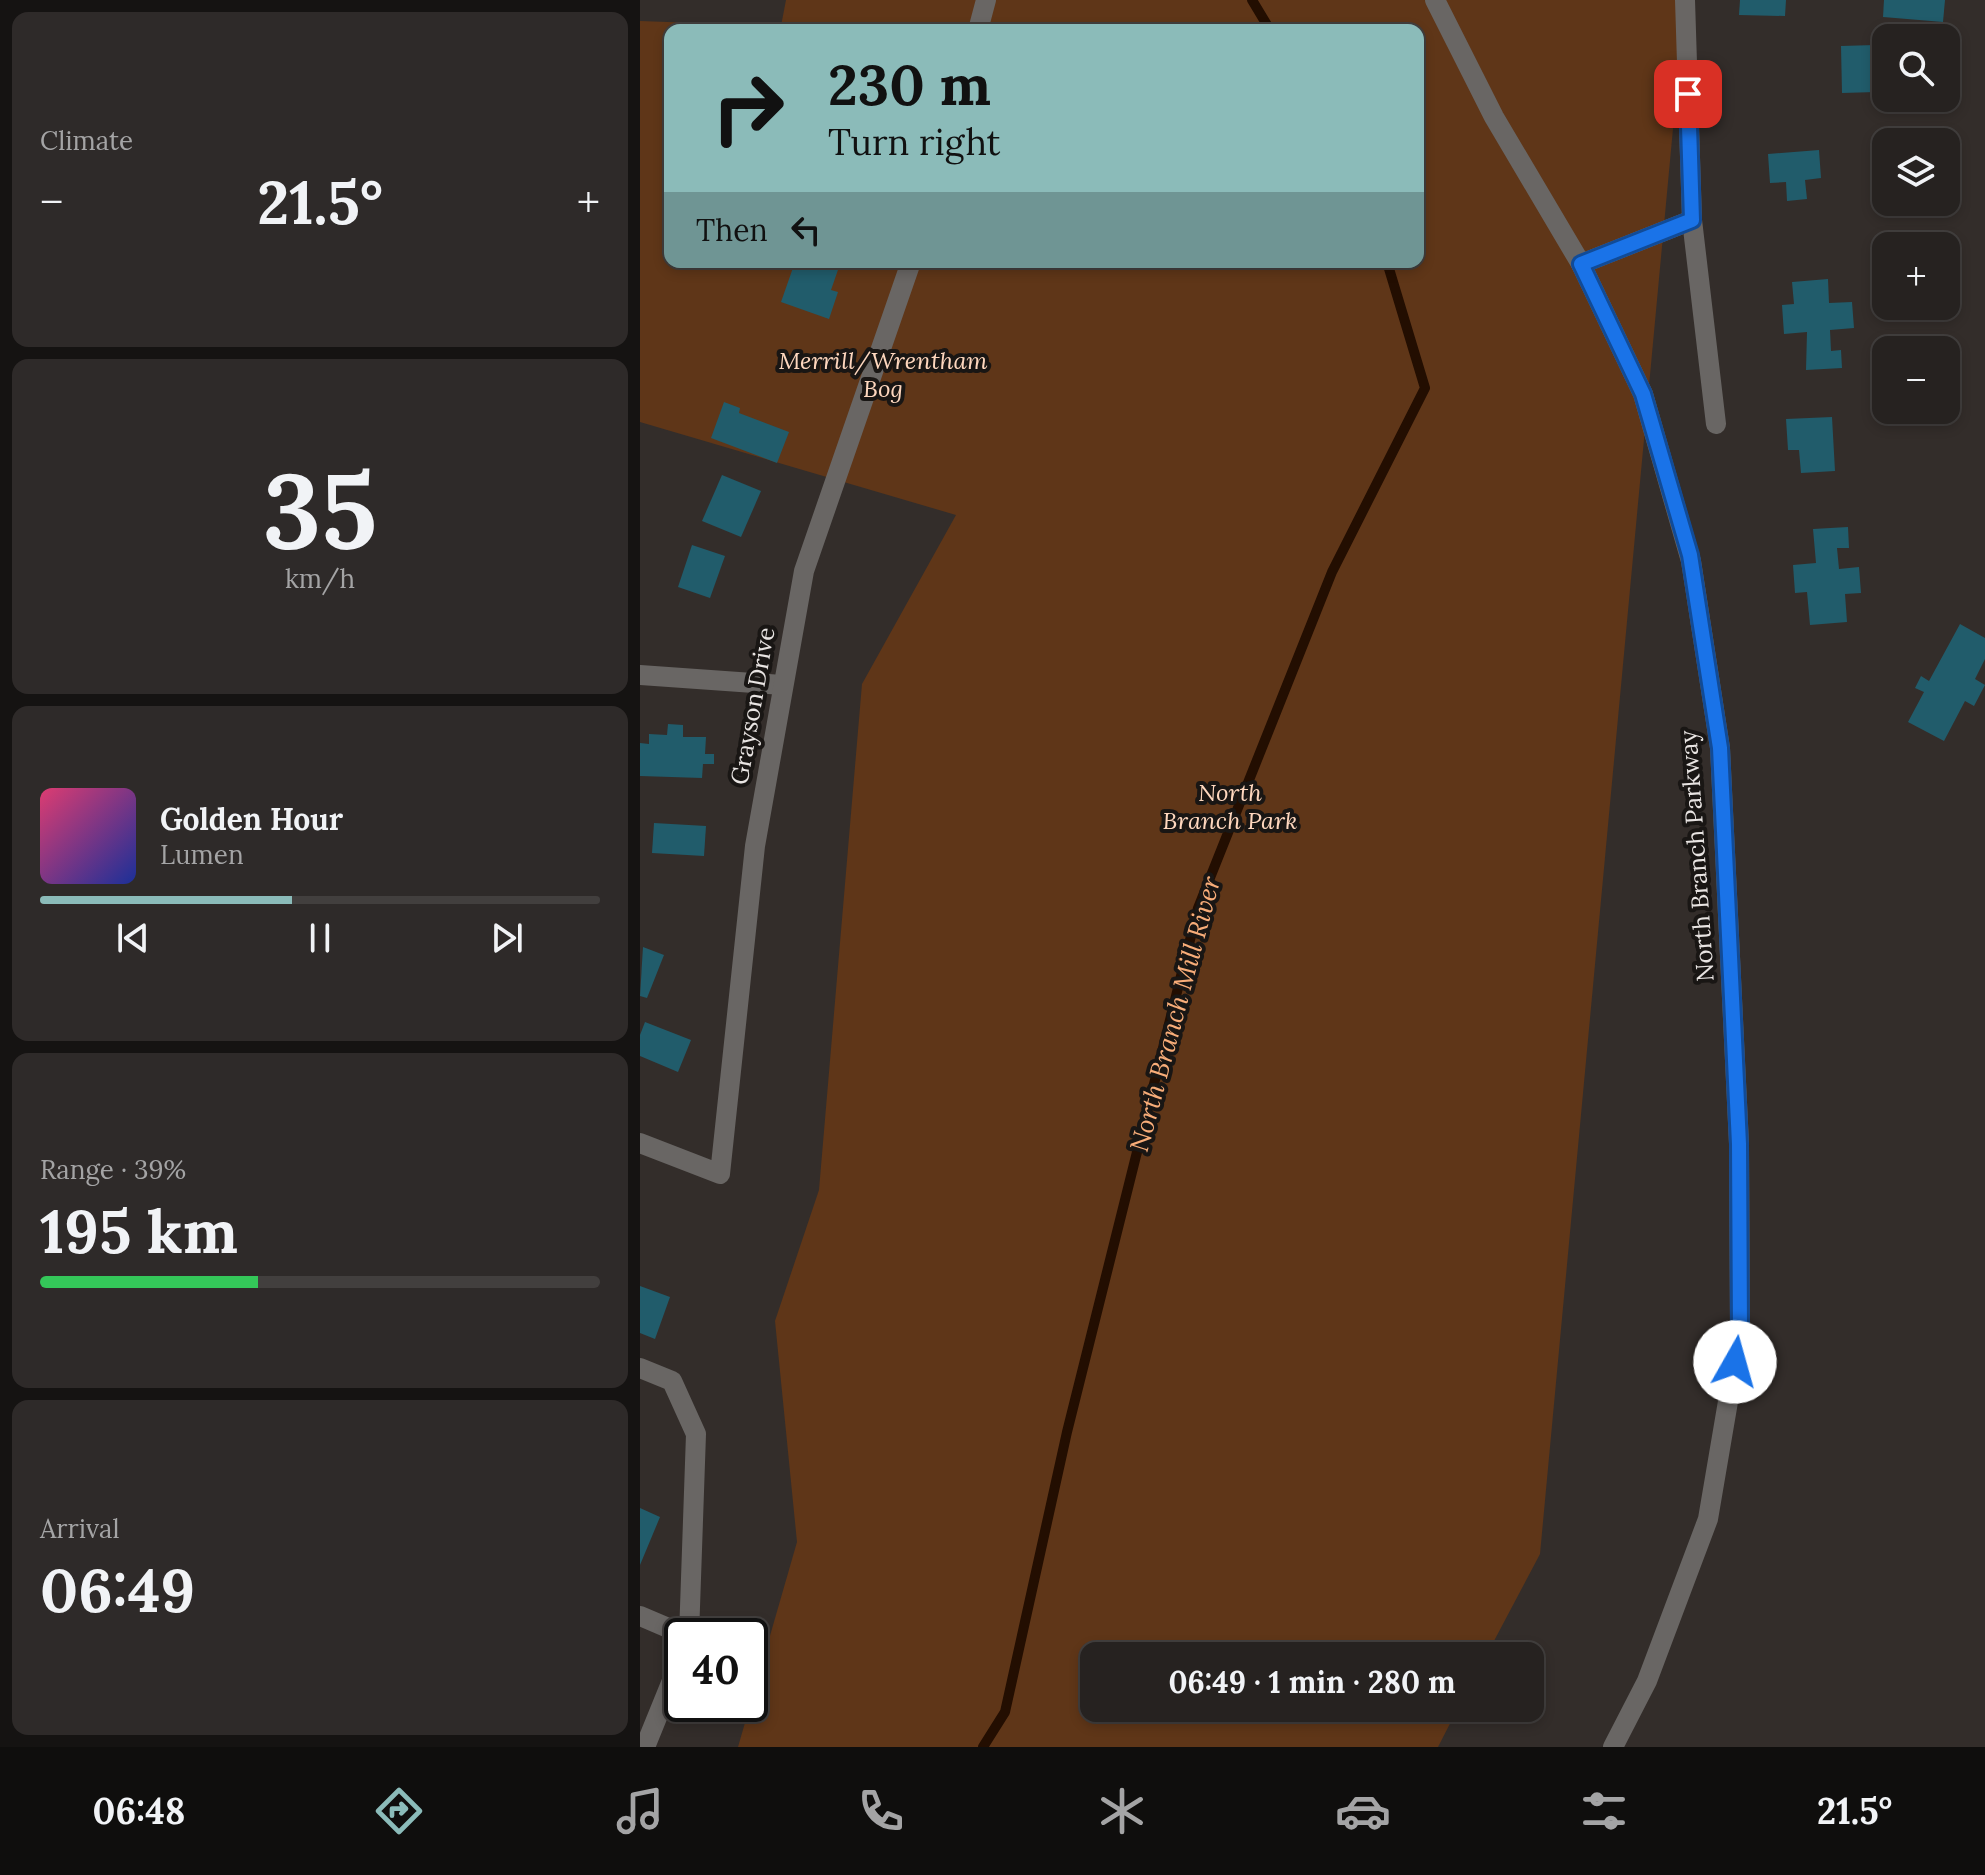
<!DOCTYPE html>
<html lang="en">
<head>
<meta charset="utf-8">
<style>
	:root { --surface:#262220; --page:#2e2a29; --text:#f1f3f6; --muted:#a4a4a5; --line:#423f3e; --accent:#8bbbb9 }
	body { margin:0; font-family:Lora,serif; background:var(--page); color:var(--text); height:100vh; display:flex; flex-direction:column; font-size:30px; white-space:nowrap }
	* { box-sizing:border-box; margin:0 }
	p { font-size:26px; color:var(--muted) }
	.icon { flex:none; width:44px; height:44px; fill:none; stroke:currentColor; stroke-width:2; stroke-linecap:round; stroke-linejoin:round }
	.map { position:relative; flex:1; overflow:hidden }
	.side { display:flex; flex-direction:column; gap:12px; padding:12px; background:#151312; width:640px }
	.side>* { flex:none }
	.top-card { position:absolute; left:24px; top:24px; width:760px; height:244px; border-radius:16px; box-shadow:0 4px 12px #0003,0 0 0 2px var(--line); background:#8bbbb9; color:#111; overflow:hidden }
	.controls { position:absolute; left:1232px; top:24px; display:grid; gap:16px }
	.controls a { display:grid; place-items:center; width:88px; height:88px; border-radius:16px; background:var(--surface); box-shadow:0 4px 12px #0003,0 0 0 2px var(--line); font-size:40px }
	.speed { position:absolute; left:24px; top:1618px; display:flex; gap:16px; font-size:40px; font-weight:700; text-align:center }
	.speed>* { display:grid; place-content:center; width:104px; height:104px; border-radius:50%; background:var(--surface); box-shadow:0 4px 12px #0003,0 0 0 2px var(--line); line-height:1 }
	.speed .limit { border:4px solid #111; border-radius:12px; background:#fff; color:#111 }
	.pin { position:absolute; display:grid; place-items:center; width:68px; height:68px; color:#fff; margin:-34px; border-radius:16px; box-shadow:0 4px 12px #0006 }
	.me { position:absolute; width:88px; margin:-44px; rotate:7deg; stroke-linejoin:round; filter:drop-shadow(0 0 6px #0008) }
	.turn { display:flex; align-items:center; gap:28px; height:168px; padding:0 32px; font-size:36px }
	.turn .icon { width:104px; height:104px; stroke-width:2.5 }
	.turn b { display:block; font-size:56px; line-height:68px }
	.then { display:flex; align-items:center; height:76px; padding:0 32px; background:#0003; gap:16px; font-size:30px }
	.big { font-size:60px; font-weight:700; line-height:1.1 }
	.side .tile { flex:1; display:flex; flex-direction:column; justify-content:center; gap:12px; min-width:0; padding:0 28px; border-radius:16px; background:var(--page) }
	.side .dial { align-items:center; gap:0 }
	.dial b { font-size:104px; line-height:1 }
	.song { display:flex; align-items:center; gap:24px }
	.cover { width:96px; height:96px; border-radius:12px; background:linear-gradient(135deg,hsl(340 70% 55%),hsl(230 70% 35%)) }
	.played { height:8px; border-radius:4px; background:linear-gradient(90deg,var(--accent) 45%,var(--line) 45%) }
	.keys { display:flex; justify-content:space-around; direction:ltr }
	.heat { display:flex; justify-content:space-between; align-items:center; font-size:44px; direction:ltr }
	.charge { height:12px; border-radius:6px; background:linear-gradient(90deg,#34c759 39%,var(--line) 0) }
	.trip { position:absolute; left:440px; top:1642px; width:464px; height:80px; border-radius:16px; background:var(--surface); box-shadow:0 4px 12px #0003,0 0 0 2px var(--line); font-weight:700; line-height:80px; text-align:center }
	.dock { display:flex; height:128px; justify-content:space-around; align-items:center; background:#0f0e0d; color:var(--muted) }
	.dock .icon { width:56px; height:56px }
	.dock .selected { color:var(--accent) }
	.dock b { font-size:36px; color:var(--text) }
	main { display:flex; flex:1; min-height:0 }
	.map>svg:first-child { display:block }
	.green { fill:#5f3618; fill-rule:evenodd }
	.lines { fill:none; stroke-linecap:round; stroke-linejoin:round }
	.stream { stroke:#230e01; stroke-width:10 }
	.building { fill:#215c6b }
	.minor { stroke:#696664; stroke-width:20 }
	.route-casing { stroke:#114b97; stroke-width:20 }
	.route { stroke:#1a73e8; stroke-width:14 }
	.labels { text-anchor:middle; stroke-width:8; stroke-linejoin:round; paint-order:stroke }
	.park-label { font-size:24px; font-style:italic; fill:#fed7be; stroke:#191614 }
	.street-label { font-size:24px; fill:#e8e4e2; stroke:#191614 }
	.water-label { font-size:26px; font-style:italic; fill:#f8ad79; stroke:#191614 }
</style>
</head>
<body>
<main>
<section class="side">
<div class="tile"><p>Climate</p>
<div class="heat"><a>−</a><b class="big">21.5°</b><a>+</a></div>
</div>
<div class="tile dial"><b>35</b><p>km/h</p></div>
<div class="tile">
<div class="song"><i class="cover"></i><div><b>Golden Hour</b><p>Lumen</p></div></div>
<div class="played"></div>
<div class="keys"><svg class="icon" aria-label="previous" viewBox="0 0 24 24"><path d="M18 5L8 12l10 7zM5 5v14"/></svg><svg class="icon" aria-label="pause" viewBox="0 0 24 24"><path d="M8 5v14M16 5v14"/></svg><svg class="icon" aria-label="next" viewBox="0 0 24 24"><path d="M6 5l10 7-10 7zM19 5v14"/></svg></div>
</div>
<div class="tile"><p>Range · 39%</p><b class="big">195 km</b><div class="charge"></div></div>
<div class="tile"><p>Arrival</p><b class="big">06:49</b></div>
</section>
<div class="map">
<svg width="1345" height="1747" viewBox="0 0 1345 1747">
	<rect width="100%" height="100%" fill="#332d2a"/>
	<!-- green -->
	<path class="green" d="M146,0H1045L900,1554L846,1656H454V1708H818L798,1747H98L157,1542L135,1321L179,1190L222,684L316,515L0,422V21L141,26ZM30,30H778V262H30Z"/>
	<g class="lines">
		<!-- stream -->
		<g class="stream">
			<path d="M612,0L630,30"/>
			<path d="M343,1747L365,1712L427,1432L558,908L692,572L785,388L747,262"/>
		</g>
	</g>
	<!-- building -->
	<g class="building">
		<path d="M1100,0H1146L1145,16L1099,15Z"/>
		<path d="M1244,0H1305L1303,22L1243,17Z"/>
		<path d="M1235,45L1236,92L1202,93L1201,46Z"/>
		<path d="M1179,150L1181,178L1165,180L1167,199L1147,201L1146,182L1130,183L1128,154Z"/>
		<path d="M155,262H184L199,267L191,290L198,292L189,319L141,302Z"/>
		<path d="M1188,279L1189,303L1212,302L1214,328L1190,330L1191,351L1201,350L1202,368L1166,370L1167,332L1144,334L1142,305L1154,304L1152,282Z"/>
		<path d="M84,402L100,408L99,413L149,432L137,463L71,438Z"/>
		<path d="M1192,417L1195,471L1161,473L1159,450H1148L1146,419Z"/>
		<path d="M82,475L121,491L101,537L62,521Z"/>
		<path d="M1208,527L1209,548H1197L1199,569L1219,567L1221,593L1205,594L1207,622L1170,625L1167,592L1155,593L1153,565L1176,563L1173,529Z"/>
		<path d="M52,545L85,556L70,598L38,587Z"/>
		<path d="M1320,624L1345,638V659L1335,679L1345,685L1334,706L1325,701L1304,741L1268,722L1284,692L1275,688L1281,676L1289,681Z"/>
		<path d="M28,724L43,725V737H66L65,754H74V764H63L62,778L0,776V743L9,744V734L27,735Z"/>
		<path d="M14,823L66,826L64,856L12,853Z"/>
		<path d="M3,947L24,955L7,998L0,996Z"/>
		<path d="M5,1022L51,1040L38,1072L0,1056V1035Z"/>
		<path d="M0,1286L30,1297L15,1339L0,1333Z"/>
		<path d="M0,1508L20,1517L0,1565Z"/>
	</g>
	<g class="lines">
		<!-- minor -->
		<g class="minor">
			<path d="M795,0L854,117L941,264L1003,394L1051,561L1080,748L1099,1144L1100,1331L1068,1519L1007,1681L973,1747"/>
			<path d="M1045,0L1052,220L1076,424"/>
			<path d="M338,30L346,0"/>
			<path d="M941,264L1052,220"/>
			<path d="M0,675L142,685"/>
			<path d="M0,1143L80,1174L115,846L164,571L271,262"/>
			<path d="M0,1368L32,1381L56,1434L49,1636"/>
			<path d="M0,1616L47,1636"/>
			<path d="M5,1747L42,1656"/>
		</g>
	</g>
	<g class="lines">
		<defs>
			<path id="route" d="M1048,94L1052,220L941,264L1003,394L1050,555L1080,748L1099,1144L1100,1331L1095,1362"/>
		</defs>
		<!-- route casing -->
		<use href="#route" class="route-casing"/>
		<!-- route -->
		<use href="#route" class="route"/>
	</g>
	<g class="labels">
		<!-- park labels -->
		<g class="park-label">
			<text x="243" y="369">Merrill/Wrentham<tspan x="243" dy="28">Bog</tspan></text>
			<text x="590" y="801">North<tspan x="590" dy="28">Branch Park</tspan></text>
		</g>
		<!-- street labels -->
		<g class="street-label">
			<text transform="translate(113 706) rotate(-80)" y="8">Grayson Drive</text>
			<text transform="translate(1057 856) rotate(-94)" y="8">North Branch Parkway</text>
		</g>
		<!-- water labels -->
		<g class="water-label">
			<text transform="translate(535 1014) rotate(-75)" y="9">North Branch Mill River</text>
		</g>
	</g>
</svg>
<div class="controls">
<a><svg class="icon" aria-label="search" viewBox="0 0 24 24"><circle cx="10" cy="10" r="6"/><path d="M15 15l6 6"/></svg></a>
<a><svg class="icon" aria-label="layers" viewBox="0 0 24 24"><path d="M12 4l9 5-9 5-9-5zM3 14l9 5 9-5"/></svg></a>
<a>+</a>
<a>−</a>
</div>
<div class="speed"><div class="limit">40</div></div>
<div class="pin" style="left:1048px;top:94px;background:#d93025"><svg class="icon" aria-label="arrive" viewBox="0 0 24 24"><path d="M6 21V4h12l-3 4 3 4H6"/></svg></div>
<svg class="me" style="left:1095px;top:1362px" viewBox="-20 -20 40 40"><circle r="19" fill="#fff"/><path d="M0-13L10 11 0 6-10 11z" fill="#1a73e8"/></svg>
<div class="trip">06:49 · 1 min · 280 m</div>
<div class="top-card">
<div class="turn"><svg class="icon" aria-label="right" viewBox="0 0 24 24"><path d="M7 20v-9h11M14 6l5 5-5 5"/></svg><div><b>230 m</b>Turn right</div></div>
<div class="then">Then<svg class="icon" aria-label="left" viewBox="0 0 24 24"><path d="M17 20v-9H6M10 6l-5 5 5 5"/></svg></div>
</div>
</div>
</main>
<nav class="dock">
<b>06:48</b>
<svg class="icon selected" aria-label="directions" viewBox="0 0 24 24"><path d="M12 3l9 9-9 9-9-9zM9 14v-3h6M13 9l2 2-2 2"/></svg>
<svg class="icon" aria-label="music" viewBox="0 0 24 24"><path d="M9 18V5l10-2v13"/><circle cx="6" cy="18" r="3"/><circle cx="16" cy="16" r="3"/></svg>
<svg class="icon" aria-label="phone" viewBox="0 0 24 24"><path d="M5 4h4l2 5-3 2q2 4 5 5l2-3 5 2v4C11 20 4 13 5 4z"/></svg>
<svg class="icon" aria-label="climate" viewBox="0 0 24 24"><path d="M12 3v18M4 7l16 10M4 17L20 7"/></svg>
<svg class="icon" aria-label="car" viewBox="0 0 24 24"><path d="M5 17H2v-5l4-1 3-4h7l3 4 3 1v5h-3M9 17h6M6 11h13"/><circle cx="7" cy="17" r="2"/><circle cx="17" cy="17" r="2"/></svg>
<svg class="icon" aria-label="filters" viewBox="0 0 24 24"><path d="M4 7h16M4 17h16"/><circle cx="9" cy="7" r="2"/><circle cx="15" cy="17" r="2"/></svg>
<b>21.5°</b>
</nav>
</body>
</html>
